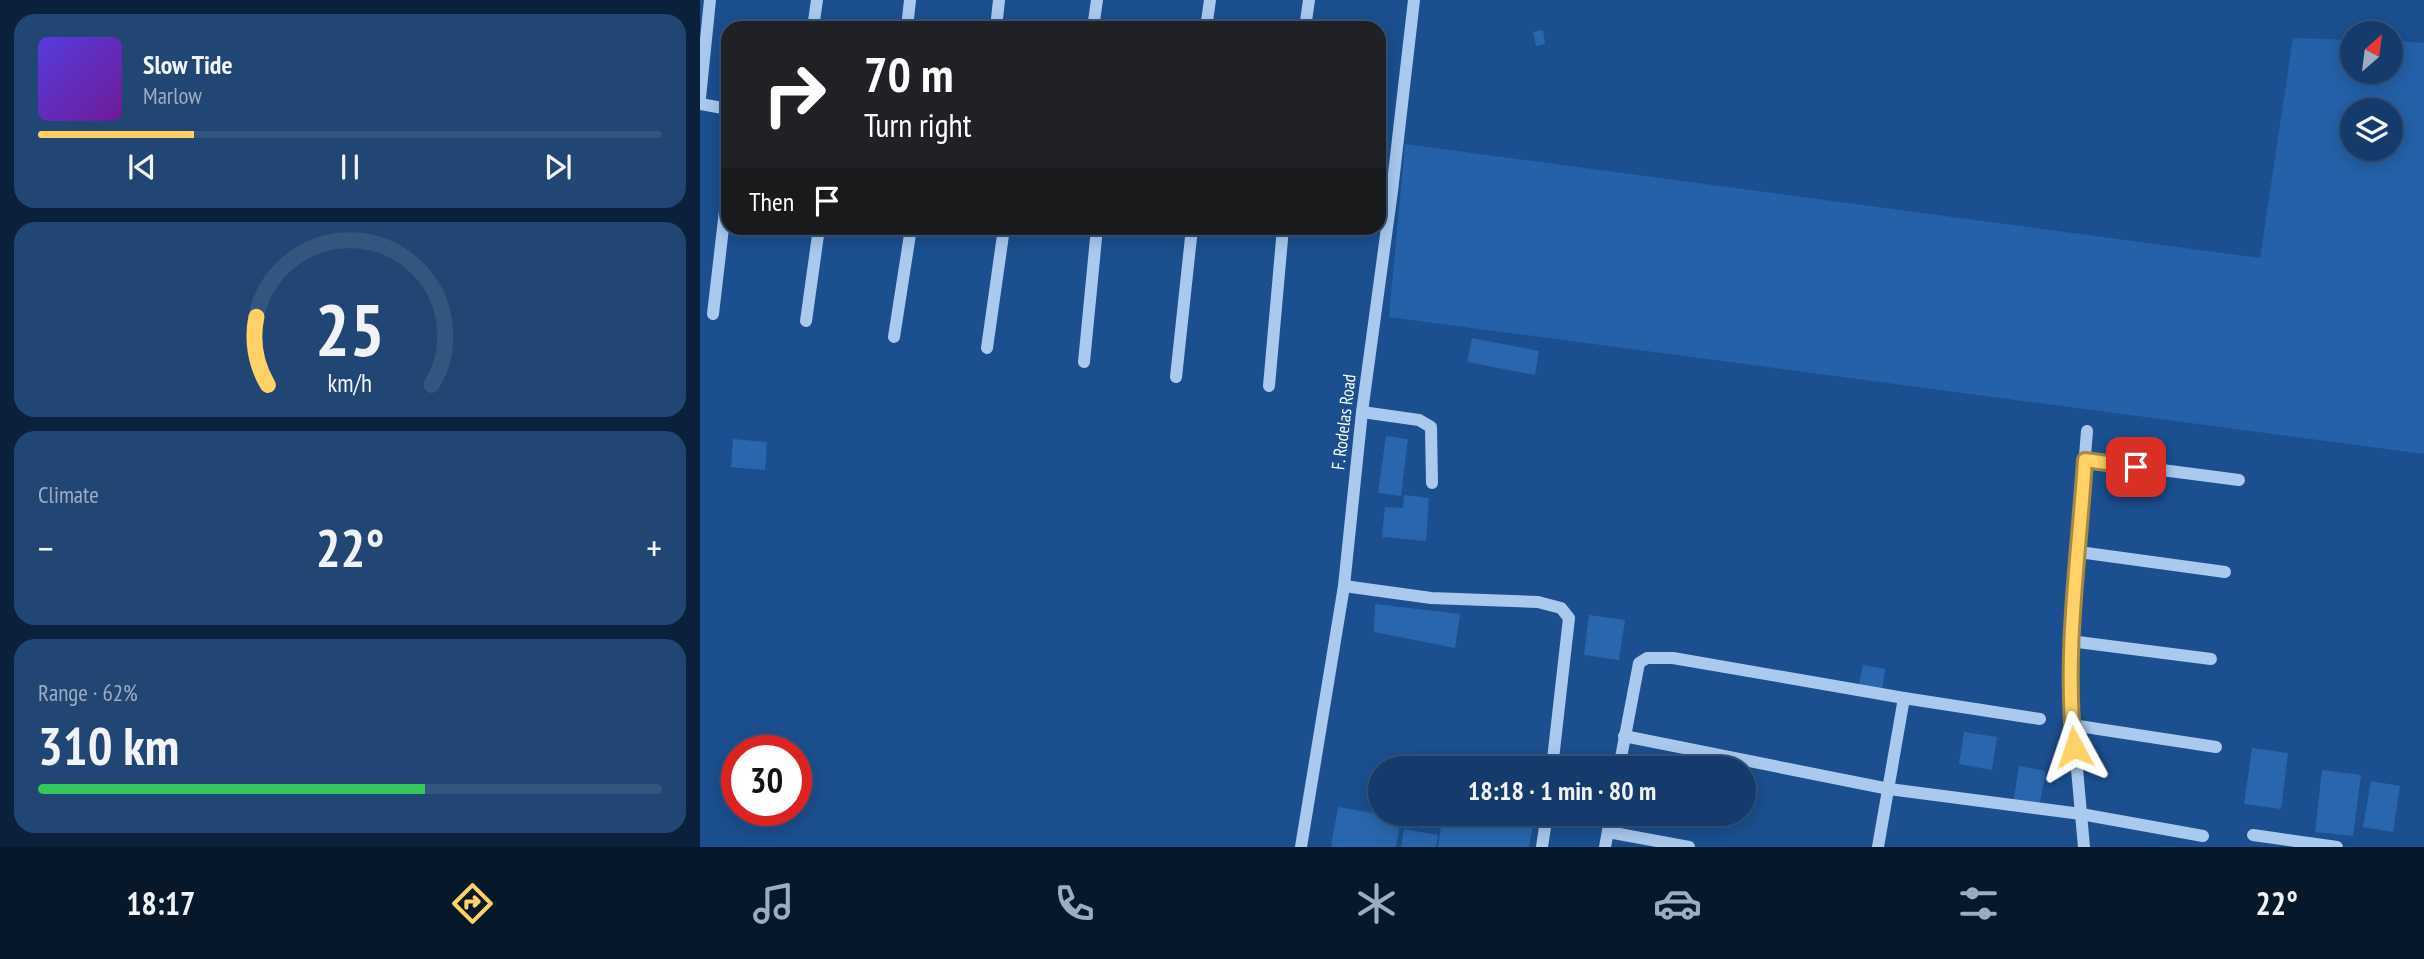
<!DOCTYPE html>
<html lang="en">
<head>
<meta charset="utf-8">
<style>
	:root { --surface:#143b6b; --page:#214673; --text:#f1f3f6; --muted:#9dadc1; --line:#33557e; --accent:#ffd166 }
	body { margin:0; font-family:"PT Sans Narrow",sans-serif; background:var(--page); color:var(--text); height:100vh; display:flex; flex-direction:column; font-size:26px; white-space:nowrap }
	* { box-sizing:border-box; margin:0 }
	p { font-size:23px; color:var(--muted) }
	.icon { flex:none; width:38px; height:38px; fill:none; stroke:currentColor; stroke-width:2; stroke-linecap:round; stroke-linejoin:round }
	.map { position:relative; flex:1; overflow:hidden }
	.side { display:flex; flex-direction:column; gap:14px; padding:14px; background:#0b203b; width:700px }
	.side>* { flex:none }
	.banner { position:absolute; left:21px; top:21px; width:665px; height:214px; border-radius:21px; box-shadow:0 4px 18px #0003,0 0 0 2px var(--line); background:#202124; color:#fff; overflow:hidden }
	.needle { width:46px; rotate:28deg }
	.controls { position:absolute; left:1640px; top:21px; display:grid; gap:14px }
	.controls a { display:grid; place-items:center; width:63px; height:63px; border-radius:50%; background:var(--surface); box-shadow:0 4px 18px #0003,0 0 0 2px var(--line); font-size:35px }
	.speed { position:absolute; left:21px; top:735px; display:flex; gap:14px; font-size:35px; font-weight:700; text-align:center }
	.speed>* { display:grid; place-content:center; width:91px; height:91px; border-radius:50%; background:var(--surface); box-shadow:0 4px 18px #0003,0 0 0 2px var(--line); line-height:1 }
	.speed .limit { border:10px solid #d22; background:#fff; color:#111 }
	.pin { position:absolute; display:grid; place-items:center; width:60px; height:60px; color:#fff; margin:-30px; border-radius:14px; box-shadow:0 4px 10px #0006 }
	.me { position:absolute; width:77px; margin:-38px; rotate:355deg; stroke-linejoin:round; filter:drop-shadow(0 0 5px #0008) }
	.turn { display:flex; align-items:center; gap:24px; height:147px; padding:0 28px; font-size:32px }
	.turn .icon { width:91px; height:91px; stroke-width:2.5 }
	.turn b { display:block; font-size:49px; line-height:60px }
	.then { display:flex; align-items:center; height:66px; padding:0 28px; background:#0003; gap:14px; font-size:26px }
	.big { font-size:52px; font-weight:700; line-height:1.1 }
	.side .widget { flex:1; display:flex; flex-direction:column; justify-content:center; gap:10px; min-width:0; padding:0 24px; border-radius:21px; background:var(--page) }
	.side .dial { align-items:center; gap:0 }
	.dial svg { height:182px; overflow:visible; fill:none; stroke:var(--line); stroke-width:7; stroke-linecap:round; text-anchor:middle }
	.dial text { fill:var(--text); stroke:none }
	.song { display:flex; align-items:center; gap:21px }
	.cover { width:84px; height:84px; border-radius:10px; background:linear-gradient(135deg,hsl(250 70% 55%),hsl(280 70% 35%)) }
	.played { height:7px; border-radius:4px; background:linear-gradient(90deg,var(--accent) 25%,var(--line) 25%) }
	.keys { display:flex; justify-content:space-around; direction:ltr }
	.heat { display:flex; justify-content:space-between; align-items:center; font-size:38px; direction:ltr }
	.charge { height:10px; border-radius:5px; background:linear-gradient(90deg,#34c759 62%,var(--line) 0) }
	.trip { position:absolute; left:668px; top:756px; width:388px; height:70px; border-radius:35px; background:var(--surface); box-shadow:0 4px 18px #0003,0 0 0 2px var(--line); font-weight:700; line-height:70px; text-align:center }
	.tabs { display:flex; height:112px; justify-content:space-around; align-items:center; background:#08182b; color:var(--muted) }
	.tabs .icon { width:49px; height:49px }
	.tabs .active { color:var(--accent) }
	.tabs b { font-size:32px; color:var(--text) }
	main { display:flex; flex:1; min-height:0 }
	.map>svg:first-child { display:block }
	.green { fill:#2461a8; fill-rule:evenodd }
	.building { fill:#2a66ad }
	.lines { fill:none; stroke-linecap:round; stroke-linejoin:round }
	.minor { stroke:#a9c9ee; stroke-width:12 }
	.route-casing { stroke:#a68842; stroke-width:18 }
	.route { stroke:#ffd166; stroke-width:12 }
	.labels { text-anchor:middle; stroke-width:7; stroke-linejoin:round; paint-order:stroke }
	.street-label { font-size:18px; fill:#fff; stroke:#1b4f8f }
</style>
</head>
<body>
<main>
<section class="side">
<div class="widget">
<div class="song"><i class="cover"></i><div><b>Slow Tide</b><p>Marlow</p></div></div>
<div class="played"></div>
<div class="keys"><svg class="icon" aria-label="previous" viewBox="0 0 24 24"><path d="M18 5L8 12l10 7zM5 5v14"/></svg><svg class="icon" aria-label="pause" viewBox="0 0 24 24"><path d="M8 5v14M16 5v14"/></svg><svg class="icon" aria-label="next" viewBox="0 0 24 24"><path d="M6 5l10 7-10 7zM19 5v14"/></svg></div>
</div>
<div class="widget dial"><svg viewBox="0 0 100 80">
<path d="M14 69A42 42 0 1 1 86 69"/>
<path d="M14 69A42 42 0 0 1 9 39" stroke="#ffd166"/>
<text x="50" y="56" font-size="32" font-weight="700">25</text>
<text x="50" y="72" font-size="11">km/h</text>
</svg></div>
<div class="widget"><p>Climate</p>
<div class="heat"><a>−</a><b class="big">22°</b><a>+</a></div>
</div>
<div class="widget"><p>Range · 62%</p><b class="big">310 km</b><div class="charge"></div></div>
</section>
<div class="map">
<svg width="1724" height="847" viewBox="0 0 1724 847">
	<rect width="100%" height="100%" fill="#1b4f8f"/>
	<!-- green -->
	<path class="green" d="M1593,38L1652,40V72H1690L1691,41L1724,43V454L689,317L705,144L1560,258ZM1652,110H1690V149H1652Z"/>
	<!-- building -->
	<g class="building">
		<path d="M843,30L845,44L836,46L833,32Z"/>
		<path d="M772,338L839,351L835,375L767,362Z"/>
		<path d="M686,436L708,439L701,496L678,493Z"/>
		<path d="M33,439L67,442L65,470L31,467Z"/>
		<path d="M704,495L729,498L726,541L682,537L685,507L703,508Z"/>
		<path d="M675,604L760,614L755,648L674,632Z"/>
		<path d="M889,615L925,620L919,660L884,655Z"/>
		<path d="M1163,665L1185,669L1182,693L1158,689Z"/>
		<path d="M1264,732L1297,737L1292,770L1259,764Z"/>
		<path d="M1552,748L1588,753L1581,809L1544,804Z"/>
		<path d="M1319,766L1346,771L1339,807L1313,803Z"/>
		<path d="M1622,770L1661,775L1653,836L1615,832Z"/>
		<path d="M1671,781L1700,786L1693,832L1663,827Z"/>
		<path d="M638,807L701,818L696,847H631Z"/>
		<path d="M743,814H835L829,847H738Z"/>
		<path d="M704,829L738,835L736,847H701Z"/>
	</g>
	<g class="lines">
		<!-- minor -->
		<g class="minor">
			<path d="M113,28L117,0"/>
			<path d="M207,28L210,0"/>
			<path d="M296,28L299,0"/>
			<path d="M393,28L397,0"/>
			<path d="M506,28L510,0"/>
			<path d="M605,28L609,0"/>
			<path d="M0,98L10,0"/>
			<path d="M0,104L28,109"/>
			<path d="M13,314L28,185"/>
			<path d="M106,321L119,228"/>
			<path d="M194,337L211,228"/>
			<path d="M287,348L304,228"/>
			<path d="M384,362L397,228"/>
			<path d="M476,377L492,228"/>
			<path d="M569,386L583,228"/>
			<path d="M662,412L719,420L731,427L732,483"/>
			<path d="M1385,460L1539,480"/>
			<path d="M1379,552L1525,572"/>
			<path d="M644,586L731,598L838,602L861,608L869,618L852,768"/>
			<path d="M1370,641L1511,659"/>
			<path d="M1372,725L1516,747"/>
			<path d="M924,736L1189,789L1381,814L1503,836"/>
			<path d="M919,768L939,663L947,658H973L1204,698L1340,719"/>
			<path d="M908,832L989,847"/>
			<path d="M1553,835L1637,847"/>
			<path d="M601,847L644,586L662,412L692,191L714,0"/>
			<path d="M842,847L847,814"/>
			<path d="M905,847L911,814"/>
			<path d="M1178,847L1204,698"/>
			<path d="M1384,847L1370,691V641L1387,431"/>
		</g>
	</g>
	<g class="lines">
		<defs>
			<path id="route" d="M1374,747C1364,651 1379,556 1385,460L1436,467"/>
		</defs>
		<!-- route casing -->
		<use href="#route" class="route-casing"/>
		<!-- route -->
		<use href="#route" class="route"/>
	</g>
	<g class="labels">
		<!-- street labels -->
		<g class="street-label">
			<text transform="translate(644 422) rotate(-83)" y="6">F. Rodelas Road</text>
		</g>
	</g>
</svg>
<div class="controls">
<a><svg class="needle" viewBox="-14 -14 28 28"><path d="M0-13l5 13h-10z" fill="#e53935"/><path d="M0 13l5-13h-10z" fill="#9dadc1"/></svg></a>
<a><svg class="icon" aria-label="layers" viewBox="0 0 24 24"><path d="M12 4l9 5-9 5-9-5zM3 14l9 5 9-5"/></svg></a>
</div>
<div class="speed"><div class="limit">30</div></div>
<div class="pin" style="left:1436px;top:467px;background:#d93025"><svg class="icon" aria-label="arrive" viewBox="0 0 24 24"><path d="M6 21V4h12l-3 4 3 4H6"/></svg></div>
<svg class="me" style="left:1374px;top:747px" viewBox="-20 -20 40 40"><path d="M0-17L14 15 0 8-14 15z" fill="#ffd166" stroke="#fff" stroke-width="4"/></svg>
<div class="trip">18:18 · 1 min · 80 m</div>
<div class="banner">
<div class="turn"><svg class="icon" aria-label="right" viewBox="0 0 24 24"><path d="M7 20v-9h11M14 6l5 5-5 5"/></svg><div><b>70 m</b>Turn right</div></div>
<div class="then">Then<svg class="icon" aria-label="arrive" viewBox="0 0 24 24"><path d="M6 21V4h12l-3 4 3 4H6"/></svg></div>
</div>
</div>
</main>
<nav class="tabs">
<b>18:17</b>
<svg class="icon active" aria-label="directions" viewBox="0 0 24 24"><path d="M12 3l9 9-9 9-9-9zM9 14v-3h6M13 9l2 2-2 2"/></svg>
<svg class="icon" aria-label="music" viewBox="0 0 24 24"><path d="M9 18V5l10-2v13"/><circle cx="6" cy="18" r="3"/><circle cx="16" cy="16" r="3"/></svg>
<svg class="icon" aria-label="phone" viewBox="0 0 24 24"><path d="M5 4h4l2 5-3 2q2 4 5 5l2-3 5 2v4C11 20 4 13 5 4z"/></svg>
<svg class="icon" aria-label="climate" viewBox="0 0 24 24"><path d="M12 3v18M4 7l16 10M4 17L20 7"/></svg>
<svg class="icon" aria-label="car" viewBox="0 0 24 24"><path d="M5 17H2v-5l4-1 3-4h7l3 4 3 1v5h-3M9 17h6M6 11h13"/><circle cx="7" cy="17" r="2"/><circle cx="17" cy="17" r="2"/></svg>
<svg class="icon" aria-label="filters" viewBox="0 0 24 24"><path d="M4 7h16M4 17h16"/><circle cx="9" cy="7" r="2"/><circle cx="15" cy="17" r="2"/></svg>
<b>22°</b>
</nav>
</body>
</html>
